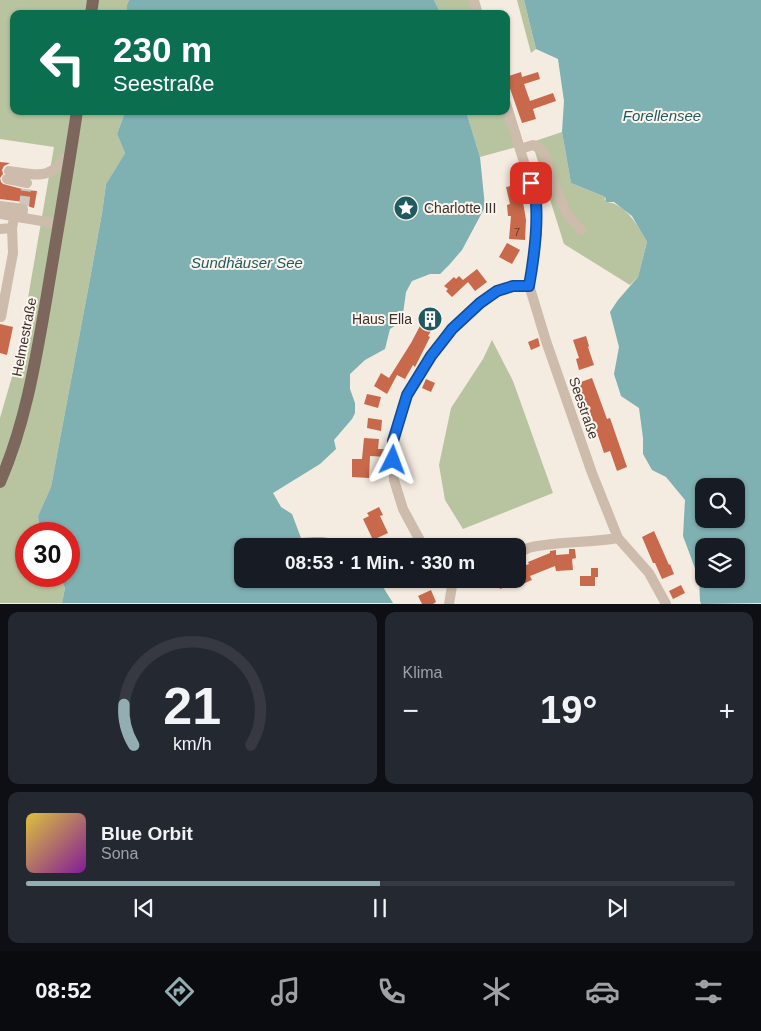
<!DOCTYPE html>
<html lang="de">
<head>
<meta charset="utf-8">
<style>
	:root { --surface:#171b24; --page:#242831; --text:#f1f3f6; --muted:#9ea1a6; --line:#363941; --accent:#92aeb2 }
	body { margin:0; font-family:Arial,sans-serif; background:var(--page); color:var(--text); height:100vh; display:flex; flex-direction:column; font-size:19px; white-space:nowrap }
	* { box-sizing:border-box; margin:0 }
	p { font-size:16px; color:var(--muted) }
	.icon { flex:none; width:28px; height:28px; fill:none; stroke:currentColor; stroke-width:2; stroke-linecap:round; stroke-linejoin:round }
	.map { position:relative; height:604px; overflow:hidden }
	.sheet { display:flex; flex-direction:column; gap:8px; padding:8px; background:#0d0f14; flex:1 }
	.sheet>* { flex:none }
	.guide { position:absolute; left:10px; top:10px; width:500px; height:105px; border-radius:10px; box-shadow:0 1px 4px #0004; background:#0b6e4f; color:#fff; overflow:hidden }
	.buttons { position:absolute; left:695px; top:478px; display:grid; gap:10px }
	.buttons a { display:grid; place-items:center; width:50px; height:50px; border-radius:10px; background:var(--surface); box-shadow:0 1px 4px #0004; font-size:25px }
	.speed { position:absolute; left:15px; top:522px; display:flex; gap:10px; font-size:25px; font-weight:700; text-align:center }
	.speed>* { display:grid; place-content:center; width:65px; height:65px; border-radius:50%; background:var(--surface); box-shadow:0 1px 4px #0004; line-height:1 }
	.speed .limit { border:8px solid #d22; background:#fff; color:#111 }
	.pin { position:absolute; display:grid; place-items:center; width:42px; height:42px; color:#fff; margin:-21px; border-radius:10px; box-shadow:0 2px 8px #0006 }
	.me { position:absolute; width:55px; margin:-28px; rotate:3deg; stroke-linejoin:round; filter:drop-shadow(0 0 4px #0008) }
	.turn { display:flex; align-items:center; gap:18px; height:105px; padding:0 20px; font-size:22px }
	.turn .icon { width:65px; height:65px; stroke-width:2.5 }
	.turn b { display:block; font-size:35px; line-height:42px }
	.big { font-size:38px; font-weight:700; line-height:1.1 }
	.sheet .tile { flex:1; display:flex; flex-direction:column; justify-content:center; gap:8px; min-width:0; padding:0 18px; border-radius:10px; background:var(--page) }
	.sheet .dial { align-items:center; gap:0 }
	.dial svg { height:130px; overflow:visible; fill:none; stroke:var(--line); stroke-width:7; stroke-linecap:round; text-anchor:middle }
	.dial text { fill:var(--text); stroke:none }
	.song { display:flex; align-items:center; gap:15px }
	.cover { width:60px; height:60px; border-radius:8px; background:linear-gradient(135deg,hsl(50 70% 55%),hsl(290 70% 35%)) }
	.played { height:5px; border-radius:2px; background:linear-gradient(90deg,var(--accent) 50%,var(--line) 50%) }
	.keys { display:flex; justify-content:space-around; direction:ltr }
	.heat { display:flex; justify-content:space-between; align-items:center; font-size:28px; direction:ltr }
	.sheet .tiles { flex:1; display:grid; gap:8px; grid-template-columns:1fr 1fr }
	.tile:last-child { grid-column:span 2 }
	.trip { position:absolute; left:234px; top:538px; width:292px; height:50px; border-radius:10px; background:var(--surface); box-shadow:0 1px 4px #0004; font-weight:700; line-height:50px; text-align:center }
	.dock { display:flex; height:80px; justify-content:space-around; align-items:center; background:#090b0e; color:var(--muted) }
	.dock .icon { width:35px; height:35px }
	.dock .on { color:var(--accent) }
	.dock b { font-size:22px; color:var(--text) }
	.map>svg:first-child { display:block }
	.green { fill:#b8c4a0 }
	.water { fill:#7fb0b2; fill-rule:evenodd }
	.building { fill:#c8694b }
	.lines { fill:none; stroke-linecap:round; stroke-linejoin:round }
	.minor-tunnel { stroke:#cfc6bd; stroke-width:10; stroke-dasharray:10 5; stroke-linecap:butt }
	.minor { stroke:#cdbbac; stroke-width:10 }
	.major { stroke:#7d675c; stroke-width:12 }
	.route-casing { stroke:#114b97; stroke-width:12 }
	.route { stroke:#1a73e8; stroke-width:9 }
	.labels { text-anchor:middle; stroke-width:4; stroke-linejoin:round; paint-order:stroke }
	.number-label { font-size:11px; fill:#5e3e33 }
	.poi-label { font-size:14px; fill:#3b302b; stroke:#fbf5ee; text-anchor:start }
	.street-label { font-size:14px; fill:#3b302b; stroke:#fbf5ee }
	.water-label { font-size:15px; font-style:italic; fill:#1f5a5e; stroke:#fbf5ee }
</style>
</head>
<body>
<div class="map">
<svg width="761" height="604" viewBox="0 0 761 604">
	<rect width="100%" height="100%" fill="#f4ebe1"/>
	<!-- green -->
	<g class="green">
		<path d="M0,0H129L127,5V14H14V111H123L124,115L117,134L125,153L106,184L102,213L90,279L51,487L38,516L40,534H26V576H59L65,588L62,603H0V418L18,356L54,147L0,139Z"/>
		<path d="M434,0H479L483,14H441Z"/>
		<path d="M517,0H524L536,49L531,53Z"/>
		<path d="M506,88L524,145L480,157L466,111H506Z"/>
		<path d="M562,132L571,183L603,196L606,198L603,201L606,199V202C626,203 638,226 647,242L638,277L630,285L564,244L535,152L529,143Z"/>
		<path d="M492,340L513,381L553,493L463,529L445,500L439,465L451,408L483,359Z"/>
	</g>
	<!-- water -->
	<g class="water">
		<path d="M129,0H434L441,14H127V5Z"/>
		<path d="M524,0H761V603L701,604L700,601L699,579L683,536L685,500L666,477L652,470L643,454V438L639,408L621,396L614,374L619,347L610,312L618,300L638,277L647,242L632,216L614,202H606V198L603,196L571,183L562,132L564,101L558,59L536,49ZM704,486H736V519H704ZM704,546H736V579H704Z"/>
		<path d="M123,111H466L480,157L485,207L462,250L450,264L440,274H430L412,281L406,292L402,321L390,329L385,349L365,360L350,374V389L355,403V413L352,419L334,440L336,449L320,464L273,493L281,507L292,514L301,538C318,537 332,535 345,546H242V579H378L393,603H62L65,588L59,576H69V534H40L38,516L51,487L90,279L102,213L106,184L125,153L117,134L124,115Z"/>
	</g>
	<!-- building -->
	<g class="building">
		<path d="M521,72L522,77L538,72L540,79L524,84L530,101L553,93L556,101L533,109L536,119L522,123L506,77Z"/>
		<path d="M0,162L10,163L4,166L2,170L3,174L0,178L1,182L3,184L26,190L37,191L34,208L30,207L27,204L24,202L0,199Z"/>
		<path d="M520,184L526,220L525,240L509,239L511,216H508L507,205L510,204L506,187Z"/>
		<path d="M507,243L520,250L512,264L499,257Z"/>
		<path d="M477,269L487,282L475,291L468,282L452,297L446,291L448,289L444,286L454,277L456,279L459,276L463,280Z"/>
		<path d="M426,311L439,318L428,336L430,337L415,367L413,365L405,379L397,375L387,394L374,386L381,373L389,378L411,343L421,324L420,323Z"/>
		<path d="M0,324L13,327L7,355L0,353Z"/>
		<path d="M586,336L589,346L588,347L594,365L579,370L576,359L579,358L573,340Z"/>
		<path d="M538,338L540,346L531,350L528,342Z"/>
		<path d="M592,378L607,419L610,418L627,467L617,471L610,451L604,453L591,415L587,416L582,404L585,402L578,383Z"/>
		<path d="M426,379L435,383L431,392L422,388Z"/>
		<path d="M367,394L381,397L378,408L364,404Z"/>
		<path d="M368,418L382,420L381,431L367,428Z"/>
		<path d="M364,438L379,439L378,449H386L387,457L370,456L369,478L352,477V459H362Z"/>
		<path d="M379,507L383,515L380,516L388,533L373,540L363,519L369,516L367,513Z"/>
		<path d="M654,531L669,565L670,564L674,574L662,579L655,563H653L642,537Z"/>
		<path d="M569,549H575L576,558L572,559L573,570L556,571L555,566L530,576L532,580L518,586L517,583L500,589L496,579H518V568L529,564L528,562L550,553V551L556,550V555L569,554Z"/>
		<path d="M591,568H598V577H595V586H580V576H591Z"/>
		<path d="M681,585L685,593L673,599L669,591Z"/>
		<path d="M431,590L436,602L433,604H422L418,596Z"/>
	</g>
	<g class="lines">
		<!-- minor-tunnel -->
		<path class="minor-tunnel" d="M24,206L26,189"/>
		<!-- minor -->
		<g class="minor">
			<path d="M473,0L477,14"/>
			<path d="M506,104L536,201L537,232L534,257L529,285L546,341L592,473L618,538L649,573L666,604"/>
			<path d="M520,149L533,145L541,149L544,153L558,194L567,214L581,230"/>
			<path d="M9,171C38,175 49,181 69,154"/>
			<path d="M7,179L27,183"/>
			<path d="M0,206L23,209L22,218"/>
			<path d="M0,214L59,224"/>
			<path d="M0,229L12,228L13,223"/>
			<path d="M1,317L13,253L12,228"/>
			<path d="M423,546L403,509L394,480L393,441L407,395L431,356L452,329L480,303L497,291L513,286L529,285"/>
			<path d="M518,553C522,551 527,548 532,547C560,541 589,543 618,538"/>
			<path d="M449,604L453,580L455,579"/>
		</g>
		<!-- major -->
		<g class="major">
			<path d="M91,14L93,0"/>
			<path d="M0,482C26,423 36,358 47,295C57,234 68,172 77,111"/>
		</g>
	</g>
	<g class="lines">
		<defs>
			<path id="route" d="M393,460V441L407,395L431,356L442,342L452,329L480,303L497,291L513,286H529C534,258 538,230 536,203C535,196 533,190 531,183"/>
		</defs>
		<!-- route casing -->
		<use href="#route" class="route-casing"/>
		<!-- route -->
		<use href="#route" class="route"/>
	</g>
	<!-- icons -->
	<defs>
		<symbol id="sight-disc" viewBox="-11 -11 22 22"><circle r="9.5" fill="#1f5a5e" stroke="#fbf5ee"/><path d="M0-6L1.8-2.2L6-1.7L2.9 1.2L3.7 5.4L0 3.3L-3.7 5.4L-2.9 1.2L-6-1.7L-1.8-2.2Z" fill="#fff"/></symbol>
		<symbol id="building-disc" viewBox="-11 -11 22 22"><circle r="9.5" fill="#1f5a5e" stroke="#fbf5ee"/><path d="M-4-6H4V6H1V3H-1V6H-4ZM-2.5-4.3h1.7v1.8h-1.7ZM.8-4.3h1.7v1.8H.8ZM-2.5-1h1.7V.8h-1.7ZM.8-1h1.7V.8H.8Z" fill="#fff"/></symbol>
	</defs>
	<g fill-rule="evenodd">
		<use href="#sight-disc" x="392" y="194" width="28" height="28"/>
		<use href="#building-disc" x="416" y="305" width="28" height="28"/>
	</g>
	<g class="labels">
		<!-- number labels -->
		<g class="number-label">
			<text x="517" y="236">7</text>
		</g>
		<!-- poi labels -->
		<g class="poi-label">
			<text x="424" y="213">Charlotte III</text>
			<text x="412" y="324" text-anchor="end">Haus Ella</text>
		</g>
		<!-- street labels -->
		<g class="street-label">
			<text transform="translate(24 337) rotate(-79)" y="5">Helmestraße</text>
			<text transform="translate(584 408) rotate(71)" y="5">Seestraße</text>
		</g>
		<!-- water labels -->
		<g class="water-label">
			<text x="662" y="121">Forellensee</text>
			<text x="247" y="268">Sundhäuser See</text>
		</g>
	</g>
</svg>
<div class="buttons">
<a><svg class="icon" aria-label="search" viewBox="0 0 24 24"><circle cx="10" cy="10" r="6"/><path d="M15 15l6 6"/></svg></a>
<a><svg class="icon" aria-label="layers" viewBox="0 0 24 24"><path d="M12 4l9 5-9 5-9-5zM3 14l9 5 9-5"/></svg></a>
</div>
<div class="speed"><div class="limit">30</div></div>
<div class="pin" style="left:531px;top:183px;background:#d93025"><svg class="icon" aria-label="arrive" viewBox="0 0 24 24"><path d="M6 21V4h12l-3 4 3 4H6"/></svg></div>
<svg class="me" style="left:393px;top:460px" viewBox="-20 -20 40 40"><path d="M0-17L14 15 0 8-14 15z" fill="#1a73e8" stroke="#fff" stroke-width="4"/></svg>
<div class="trip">08:53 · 1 Min. · 330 m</div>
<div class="guide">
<div class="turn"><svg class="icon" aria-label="left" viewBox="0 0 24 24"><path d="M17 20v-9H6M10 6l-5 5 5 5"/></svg><div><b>230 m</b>Seestraße</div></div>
</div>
</div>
<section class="sheet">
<div class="tiles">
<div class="tile dial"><svg viewBox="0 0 100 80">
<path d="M14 69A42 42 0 1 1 86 69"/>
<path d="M14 69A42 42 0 0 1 8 44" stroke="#92aeb2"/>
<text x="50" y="56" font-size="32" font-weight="700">21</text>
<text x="50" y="72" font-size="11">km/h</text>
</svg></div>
<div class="tile"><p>Klima</p>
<div class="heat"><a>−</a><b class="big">19°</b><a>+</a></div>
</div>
<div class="tile">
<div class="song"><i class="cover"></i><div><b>Blue Orbit</b><p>Sona</p></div></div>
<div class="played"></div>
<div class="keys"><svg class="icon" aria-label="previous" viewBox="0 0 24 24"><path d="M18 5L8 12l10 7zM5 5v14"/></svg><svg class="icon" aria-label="pause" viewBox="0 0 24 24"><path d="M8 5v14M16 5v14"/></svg><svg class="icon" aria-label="next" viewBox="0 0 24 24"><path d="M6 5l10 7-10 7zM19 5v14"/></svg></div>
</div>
</div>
</section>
<nav class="dock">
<b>08:52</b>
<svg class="icon on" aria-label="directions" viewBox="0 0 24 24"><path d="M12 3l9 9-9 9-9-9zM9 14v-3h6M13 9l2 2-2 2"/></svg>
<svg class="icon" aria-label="music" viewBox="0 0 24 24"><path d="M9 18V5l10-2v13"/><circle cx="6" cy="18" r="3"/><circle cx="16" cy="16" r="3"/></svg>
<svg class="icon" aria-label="phone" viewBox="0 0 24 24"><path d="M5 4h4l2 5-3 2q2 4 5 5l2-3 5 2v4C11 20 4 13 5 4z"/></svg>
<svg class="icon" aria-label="climate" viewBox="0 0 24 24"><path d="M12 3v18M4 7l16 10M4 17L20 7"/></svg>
<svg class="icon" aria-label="car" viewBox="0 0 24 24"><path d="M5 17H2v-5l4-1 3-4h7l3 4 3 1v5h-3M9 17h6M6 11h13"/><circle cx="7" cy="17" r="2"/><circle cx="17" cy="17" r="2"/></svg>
<svg class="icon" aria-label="filters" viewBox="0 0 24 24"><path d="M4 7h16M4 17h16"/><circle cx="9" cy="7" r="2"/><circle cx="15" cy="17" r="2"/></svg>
</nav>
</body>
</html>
